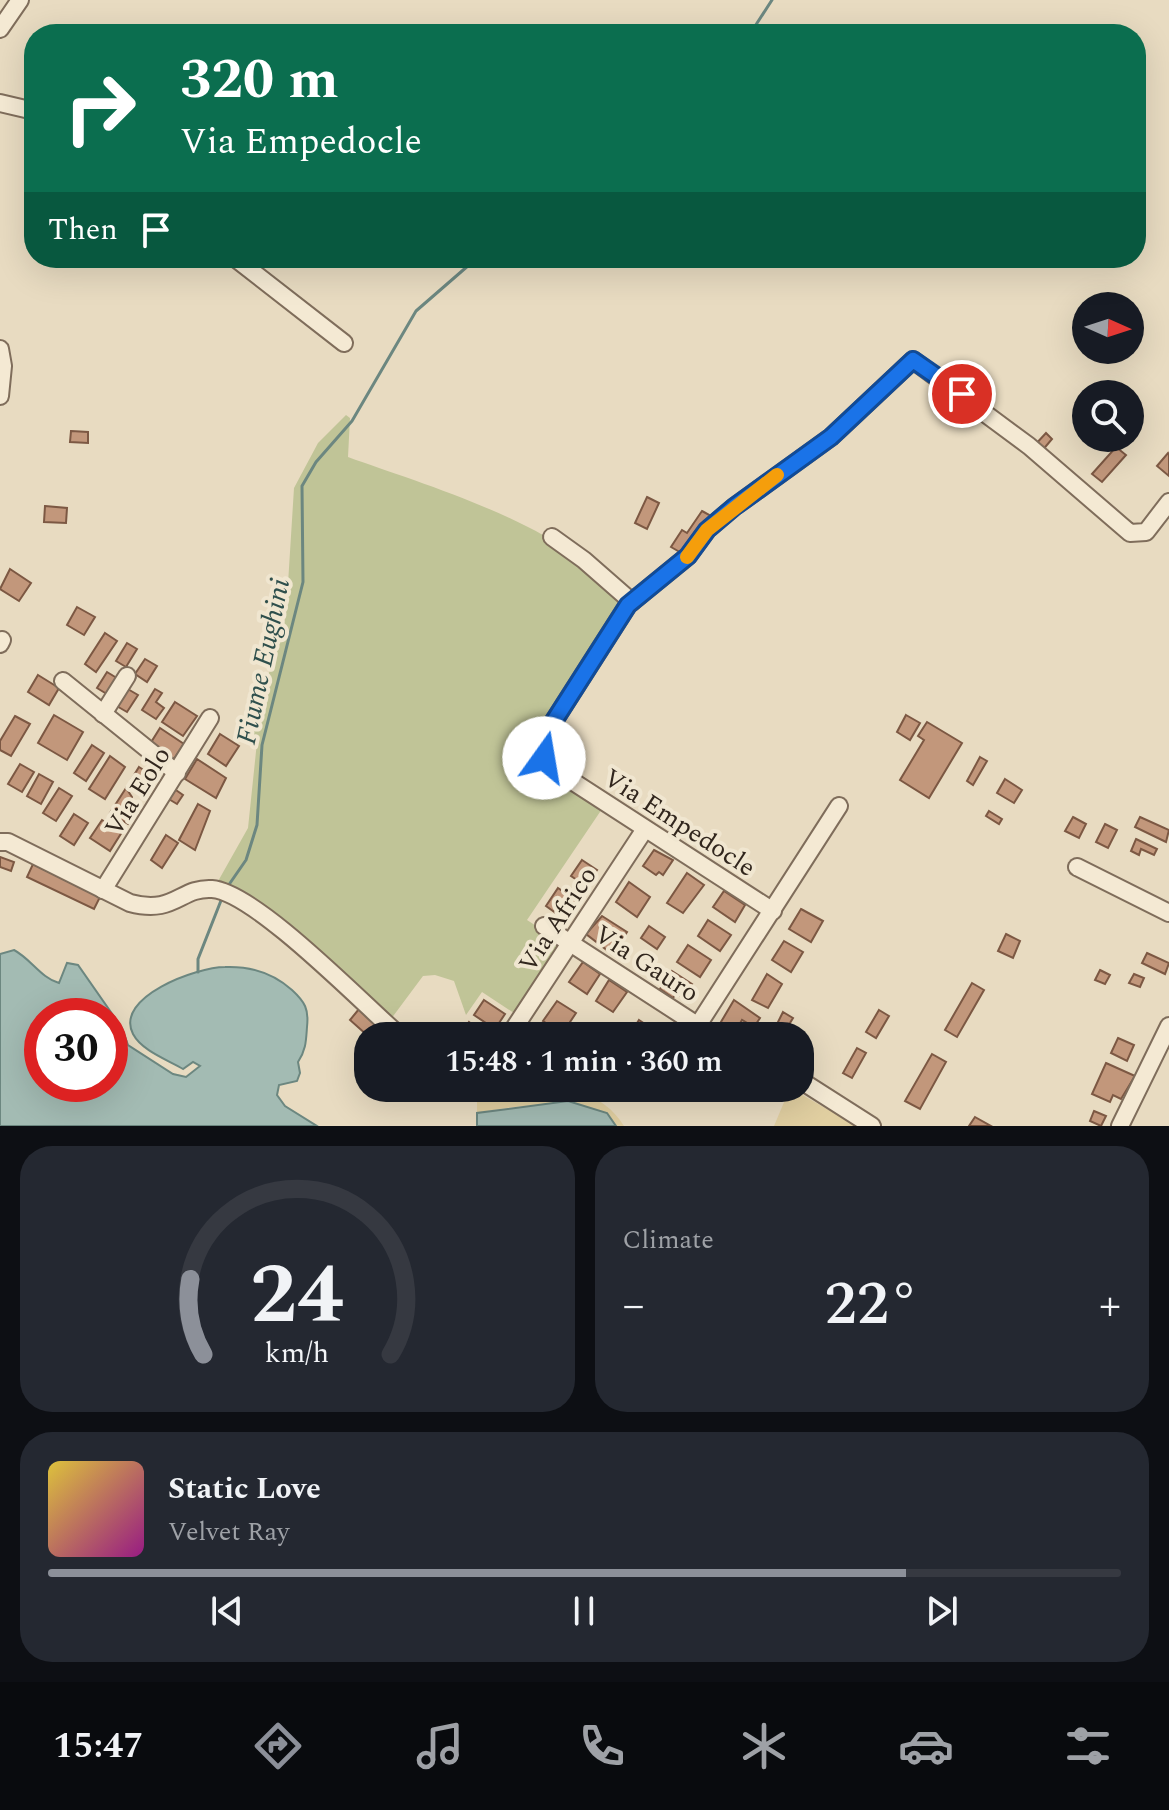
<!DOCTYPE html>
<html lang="en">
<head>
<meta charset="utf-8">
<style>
	:root { --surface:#171b24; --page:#242831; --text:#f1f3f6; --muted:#9ea1a6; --line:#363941; --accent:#8c9099 }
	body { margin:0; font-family:Spectral,serif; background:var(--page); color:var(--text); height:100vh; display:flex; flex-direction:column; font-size:30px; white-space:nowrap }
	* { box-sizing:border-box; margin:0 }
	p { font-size:26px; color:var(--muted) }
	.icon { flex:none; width:44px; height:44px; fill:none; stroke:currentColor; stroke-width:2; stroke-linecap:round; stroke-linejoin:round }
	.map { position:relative; height:1126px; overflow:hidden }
	.details { display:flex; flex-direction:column; gap:20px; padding:20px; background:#0d0f14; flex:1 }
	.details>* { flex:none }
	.top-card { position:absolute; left:24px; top:24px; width:1122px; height:244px; border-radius:32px; box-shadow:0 8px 32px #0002; background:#0b6e4f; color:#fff; overflow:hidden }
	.needle { width:52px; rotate:93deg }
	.buttons { position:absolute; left:1072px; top:292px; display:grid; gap:16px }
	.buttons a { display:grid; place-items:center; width:72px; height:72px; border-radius:50%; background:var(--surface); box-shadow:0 8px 32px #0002; font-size:40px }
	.speed { position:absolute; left:24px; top:998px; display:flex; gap:16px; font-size:40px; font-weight:700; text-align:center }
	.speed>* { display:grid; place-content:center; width:104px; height:104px; border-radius:50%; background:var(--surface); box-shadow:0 8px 32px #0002; line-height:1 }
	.speed .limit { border:12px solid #d22; background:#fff; color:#111 }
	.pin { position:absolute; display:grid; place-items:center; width:68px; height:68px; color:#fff; margin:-34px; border:4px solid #fff; border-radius:50%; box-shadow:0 2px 8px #0007 }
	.me { position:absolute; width:88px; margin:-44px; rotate:13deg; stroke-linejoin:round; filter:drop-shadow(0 0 6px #0008) }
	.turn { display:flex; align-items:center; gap:28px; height:168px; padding:0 24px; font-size:36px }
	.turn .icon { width:104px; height:104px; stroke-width:2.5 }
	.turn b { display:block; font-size:56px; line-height:68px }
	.then { display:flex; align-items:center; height:76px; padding:0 24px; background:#0003; gap:16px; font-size:30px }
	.big { font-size:60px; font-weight:600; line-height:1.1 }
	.details .tile { flex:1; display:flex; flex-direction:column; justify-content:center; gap:12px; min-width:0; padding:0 28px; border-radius:32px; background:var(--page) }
	.details .dial { align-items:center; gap:0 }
	.dial svg { height:208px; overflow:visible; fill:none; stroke:var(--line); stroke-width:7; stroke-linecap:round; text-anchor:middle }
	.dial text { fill:var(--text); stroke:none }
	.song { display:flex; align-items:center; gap:24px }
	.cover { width:96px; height:96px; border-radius:12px; background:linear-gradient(135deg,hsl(50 70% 55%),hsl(310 70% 35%)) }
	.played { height:8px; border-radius:4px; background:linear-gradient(90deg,var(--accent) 80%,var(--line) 80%) }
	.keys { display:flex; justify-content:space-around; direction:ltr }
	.heat { display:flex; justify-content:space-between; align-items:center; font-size:44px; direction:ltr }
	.details .tiles { flex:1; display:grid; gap:20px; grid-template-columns:1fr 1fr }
	.tile:last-child { grid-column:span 2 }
	.trip { position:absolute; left:354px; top:1022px; width:460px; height:80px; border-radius:32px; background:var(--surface); box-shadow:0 8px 32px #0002; font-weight:600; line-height:80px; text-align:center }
	.menu { display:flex; height:128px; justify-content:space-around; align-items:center; background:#090b0e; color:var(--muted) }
	.menu .icon { width:56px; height:56px }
	.menu .current { color:var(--accent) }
	.menu b { font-size:36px; color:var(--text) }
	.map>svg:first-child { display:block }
	.green { fill:#c0c497 }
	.sand { fill:#e1cfa1 }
	.water { fill:#a3bbb3; stroke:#6c8780; stroke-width:2; fill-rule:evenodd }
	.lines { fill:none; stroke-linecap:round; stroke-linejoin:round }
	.stream { stroke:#6c8780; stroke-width:3 }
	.building { fill:#c2977b; stroke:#7c5843; stroke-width:2 }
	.minor-casing { stroke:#7f6d5b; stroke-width:20 }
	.minor { stroke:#f4e9d3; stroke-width:16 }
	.route-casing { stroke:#114b97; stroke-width:20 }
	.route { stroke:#1a73e8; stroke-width:14 }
	.slow { stroke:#f59e0b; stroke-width:14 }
	.labels { text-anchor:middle; stroke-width:8; stroke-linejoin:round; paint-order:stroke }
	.street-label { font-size:26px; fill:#31261d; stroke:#f0e6d0 }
	.water-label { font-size:28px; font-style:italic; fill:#2e4f4c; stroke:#f0e6d0 }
</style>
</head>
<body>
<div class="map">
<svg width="1169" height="1126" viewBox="0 0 1169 1126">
	<rect width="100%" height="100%" fill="#e8dbc1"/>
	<!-- green -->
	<path class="green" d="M346,415L350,418L348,457C427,486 581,529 622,605L538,745L604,806L527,920L564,944L517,1015L482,992L466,1015L454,981L435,975L423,976L391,1019L217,883L248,828L257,742L249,740L286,616L294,488L318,443Z"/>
	<!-- sand -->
	<g class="sand">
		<path d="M499,1088C545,1088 596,1081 624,1126H616C592,1093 514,1106 477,1113V1102Z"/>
		<path d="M790,1088L857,1126H774Z"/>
	</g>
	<!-- water -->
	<g class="water">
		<path d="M14,950C31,959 41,978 59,983L67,963L78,965L122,1028L128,1045L173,1074L186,1077L200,1066L193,1062L183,1069C168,1060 142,1051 133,1034C114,997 197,967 225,967C250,966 273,973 292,990C305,1002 309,1009 307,1027C306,1041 306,1050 298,1062L300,1073L297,1081L279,1085L277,1095L285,1106L317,1126H0V954ZM42,1016H110V1084H42Z"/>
		<path d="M568,1101L607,1113L616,1126H477V1113Z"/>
	</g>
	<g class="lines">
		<!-- stream -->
		<g class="stream">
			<path d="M750,34L772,0"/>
			<path d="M228,886L246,860L257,825L262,745L303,582L302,486L316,462L352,421L416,311L477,258"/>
			<path d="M198,972V959L222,898"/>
		</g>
	</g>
	<!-- building -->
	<g class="building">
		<path d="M71,431L88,432V443L70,442Z"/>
		<path d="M1046,433L1052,439L1041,452L1034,446Z"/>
		<path d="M1116,447L1126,455L1102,482L1092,474Z"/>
		<path d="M1168,453L1169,455V476L1157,466Z"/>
		<path d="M647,497L659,503L647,529L635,523Z"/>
		<path d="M45,506L67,508L66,523L44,522Z"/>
		<path d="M702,511L713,517L685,555L671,547L682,530L687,533Z"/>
		<path d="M10,569L31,583L19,601L0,589Z"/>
		<path d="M77,607L95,617L84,635L67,625Z"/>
		<path d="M105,633L117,641L96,672L85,664Z"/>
		<path d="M127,643L137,649L126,667L116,661Z"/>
		<path d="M145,659L157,666L147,682L135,674Z"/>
		<path d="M107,672L120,680L110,696L97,688Z"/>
		<path d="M38,675L59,688L49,705L28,692Z"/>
		<path d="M126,688L138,695L127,712L115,705Z"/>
		<path d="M155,689L162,693L156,702L164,708L156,719L142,710Z"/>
		<path d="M175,702L197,716L183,736L162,722Z"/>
		<path d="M54,715L83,732L67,760L38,743Z"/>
		<path d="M906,715L920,723L910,740L897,732Z"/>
		<path d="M15,716L30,724L11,756L0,750V741Z"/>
		<path d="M927,722L962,743L929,798L900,780L924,740L918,736Z"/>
		<path d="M160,728L184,744L174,759L150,744Z"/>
		<path d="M220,734L239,746L226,766L208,754Z"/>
		<path d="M92,745L104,753L86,781L74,773Z"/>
		<path d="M110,756L125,767L105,799L89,789Z"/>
		<path d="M980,757L987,761L973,785L967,781Z"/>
		<path d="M197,759L226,778L216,798L185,779Z"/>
		<path d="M20,764L34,772L22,792L8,784Z"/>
		<path d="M139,767L155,777L147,790L131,780Z"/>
		<path d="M39,774L53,782L41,804L27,796Z"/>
		<path d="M1005,779L1022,790L1014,803L997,793Z"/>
		<path d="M59,788L72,796L56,821L43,813Z"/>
		<path d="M126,788L132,797L125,811L133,816L128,824L110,813Z"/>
		<path d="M173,788L183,795L177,804L167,798Z"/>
		<path d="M198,804L210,811L195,850L179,840Z"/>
		<path d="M989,811L1002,819L999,824L986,816Z"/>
		<path d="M74,814L88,823L74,845L60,836Z"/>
		<path d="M1073,817L1086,824L1079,838L1065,831Z"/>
		<path d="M1140,817L1169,830L1166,842L1135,827Z"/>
		<path d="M102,820L122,832L110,851L90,838Z"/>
		<path d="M1105,824L1117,830L1108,848L1096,842Z"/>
		<path d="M166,835L178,843L162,868L151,860Z"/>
		<path d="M1136,839L1157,849L1154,855L1141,849L1139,855L1131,851Z"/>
		<path d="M654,850L673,860L663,875L659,872L656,875L643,866Z"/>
		<path d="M0,857L14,862L11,871L0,867Z"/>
		<path d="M582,860L597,870L586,886L571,876Z"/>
		<path d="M33,864L100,897L94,909L27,877Z"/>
		<path d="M687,873L704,885L683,913L667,903Z"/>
		<path d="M629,882L650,897L637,917L616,902Z"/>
		<path d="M558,888L580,903L567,921L546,906Z"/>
		<path d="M724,891L745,905L735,922L713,907Z"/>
		<path d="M801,909L823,921L811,942L789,929Z"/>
		<path d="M602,916L627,932L612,954L586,934Z"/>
		<path d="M708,920L731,935L720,951L698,936Z"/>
		<path d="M649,926L665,937L657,949L641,938Z"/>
		<path d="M1006,934L1020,941L1013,958L998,951Z"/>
		<path d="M784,941L803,952L791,972L772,960Z"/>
		<path d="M688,945L711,960L700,977L677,962Z"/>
		<path d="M1147,953L1169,963L1165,974L1142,963Z"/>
		<path d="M583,962L600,974L587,994L569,982Z"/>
		<path d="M1100,970L1110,975L1105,984L1095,980Z"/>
		<path d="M672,971L692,984L687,992L685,990L680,996L676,993L673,998L660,989Z"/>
		<path d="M767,974L782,984L768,1008L752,1000Z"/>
		<path d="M1134,974L1144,978L1140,987L1129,983Z"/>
		<path d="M609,980L627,992L613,1012L596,1001Z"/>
		<path d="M972,983L984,990L957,1037L945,1030Z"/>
		<path d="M484,1000L505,1014L495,1029L474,1015Z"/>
		<path d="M734,1000L760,1018L754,1027L742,1020L733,1036L718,1027Z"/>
		<path d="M557,1001L576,1013L562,1034L543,1021Z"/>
		<path d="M359,1009L388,1033L385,1036H368L350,1020Z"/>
		<path d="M879,1010L889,1016L876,1038L866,1032Z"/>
		<path d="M783,1012L793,1018L782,1036H771Z"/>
		<path d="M639,1020L654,1030L650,1036H629Z"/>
		<path d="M469,1022L483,1032L480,1036H459Z"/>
		<path d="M1118,1038L1134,1045L1127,1061L1111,1053Z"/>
		<path d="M857,1048L866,1053L852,1078L843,1073Z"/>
		<path d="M932,1054L946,1062L920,1109L905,1101Z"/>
		<path d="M1106,1063L1135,1076L1121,1099L1113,1095L1110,1102L1092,1094Z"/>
		<path d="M1094,1111L1106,1116L1101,1126L1090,1121Z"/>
		<path d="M975,1117L991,1126H969Z"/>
	</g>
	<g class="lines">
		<defs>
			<g id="minor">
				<path d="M0,29L20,0"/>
				<path d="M0,103L34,111"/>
				<path d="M235,258L344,343"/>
				<path d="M0,349L3,366L0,396"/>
				<path d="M552,537L584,560L632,602"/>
				<path d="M0,644L2,640"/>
				<path d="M63,681L177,773"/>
				<path d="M103,714L127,676"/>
				<path d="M0,842H8L130,903C175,915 180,887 212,889C255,892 363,1004 400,1036"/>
				<path d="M1077,867L1169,913"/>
				<path d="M103,890L210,718"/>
				<path d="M773,911L552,768L544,758L545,735L628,605L688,556L707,530L734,507L831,437L913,360L1029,446L1130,533L1146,532L1169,502"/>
				<path d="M544,926L697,1025"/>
				<path d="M509,1036L645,829"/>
				<path d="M691,1036L839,806"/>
				<path d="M800,1080L872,1126"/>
				<path d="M1120,1126L1169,1026"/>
			</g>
		</defs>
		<!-- minor casing -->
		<use href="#minor" class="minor-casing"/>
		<!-- minor -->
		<use href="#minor" class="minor"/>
	</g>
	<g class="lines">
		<defs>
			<path id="route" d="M544,758L545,735L628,605L688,556L707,530L734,507L831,437L913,360L962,394"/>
		</defs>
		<!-- route casing -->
		<use href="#route" class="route-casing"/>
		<!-- route -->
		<use href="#route" class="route"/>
		<!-- slow -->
		<path class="slow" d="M687,557L707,530L777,475"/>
	</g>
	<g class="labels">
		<!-- street labels -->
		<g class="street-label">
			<text transform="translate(137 791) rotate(-58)" y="9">Via Eolo</text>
			<text transform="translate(680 822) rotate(33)" y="9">Via Empedocle</text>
			<text transform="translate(557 919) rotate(-57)" y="9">Via Africo</text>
			<text transform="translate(647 963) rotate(33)" y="9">Via Gauro</text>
		</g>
		<!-- water labels -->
		<g class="water-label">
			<text transform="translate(262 661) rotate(-78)" y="10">Fiume Eughini</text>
		</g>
	</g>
</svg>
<div class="buttons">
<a><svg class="needle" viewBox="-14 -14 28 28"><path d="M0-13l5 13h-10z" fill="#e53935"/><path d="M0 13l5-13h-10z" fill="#9ea1a6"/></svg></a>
<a><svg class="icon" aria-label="search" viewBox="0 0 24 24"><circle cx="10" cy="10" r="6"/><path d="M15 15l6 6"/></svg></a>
</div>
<div class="speed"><div class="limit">30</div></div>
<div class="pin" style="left:962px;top:394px;background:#d93025"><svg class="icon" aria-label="arrive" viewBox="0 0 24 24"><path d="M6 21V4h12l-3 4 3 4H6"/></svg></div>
<svg class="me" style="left:544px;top:758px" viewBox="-20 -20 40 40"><circle r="19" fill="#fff"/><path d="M0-13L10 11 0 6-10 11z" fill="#1a73e8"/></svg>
<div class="trip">15:48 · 1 min · 360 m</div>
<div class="top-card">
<div class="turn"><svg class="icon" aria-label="right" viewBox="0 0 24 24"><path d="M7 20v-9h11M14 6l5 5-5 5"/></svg><div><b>320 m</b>Via Empedocle</div></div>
<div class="then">Then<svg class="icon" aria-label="arrive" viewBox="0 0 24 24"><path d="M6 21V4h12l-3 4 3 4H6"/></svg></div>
</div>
</div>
<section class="details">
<div class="tiles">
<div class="tile dial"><svg viewBox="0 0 100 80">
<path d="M14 69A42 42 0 1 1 86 69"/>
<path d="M14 69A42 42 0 0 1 9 40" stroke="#8c9099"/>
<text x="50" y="56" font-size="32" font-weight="700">24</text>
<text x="50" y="72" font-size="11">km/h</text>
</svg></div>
<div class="tile"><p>Climate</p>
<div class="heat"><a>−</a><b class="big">22°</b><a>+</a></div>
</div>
<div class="tile">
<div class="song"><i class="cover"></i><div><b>Static Love</b><p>Velvet Ray</p></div></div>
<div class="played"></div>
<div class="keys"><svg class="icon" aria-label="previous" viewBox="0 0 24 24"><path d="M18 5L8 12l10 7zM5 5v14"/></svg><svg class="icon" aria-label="pause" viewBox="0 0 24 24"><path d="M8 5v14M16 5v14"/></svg><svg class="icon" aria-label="next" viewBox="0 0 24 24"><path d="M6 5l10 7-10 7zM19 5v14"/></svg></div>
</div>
</div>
</section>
<nav class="menu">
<b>15:47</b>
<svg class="icon current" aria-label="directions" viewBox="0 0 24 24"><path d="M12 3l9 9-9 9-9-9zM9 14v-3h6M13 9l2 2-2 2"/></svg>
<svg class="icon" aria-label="music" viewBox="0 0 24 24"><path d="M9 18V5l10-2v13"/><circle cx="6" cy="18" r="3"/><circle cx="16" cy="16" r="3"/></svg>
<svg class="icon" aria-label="phone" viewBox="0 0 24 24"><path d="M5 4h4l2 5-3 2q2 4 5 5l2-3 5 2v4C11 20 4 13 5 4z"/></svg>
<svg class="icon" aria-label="climate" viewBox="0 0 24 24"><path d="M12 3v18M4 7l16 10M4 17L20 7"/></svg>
<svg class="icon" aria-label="car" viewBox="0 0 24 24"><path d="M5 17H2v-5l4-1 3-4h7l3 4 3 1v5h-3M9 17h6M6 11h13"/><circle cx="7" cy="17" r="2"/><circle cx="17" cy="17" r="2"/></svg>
<svg class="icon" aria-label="filters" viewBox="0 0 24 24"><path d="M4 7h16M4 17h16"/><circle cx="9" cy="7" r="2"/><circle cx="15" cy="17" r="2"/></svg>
</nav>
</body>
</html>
